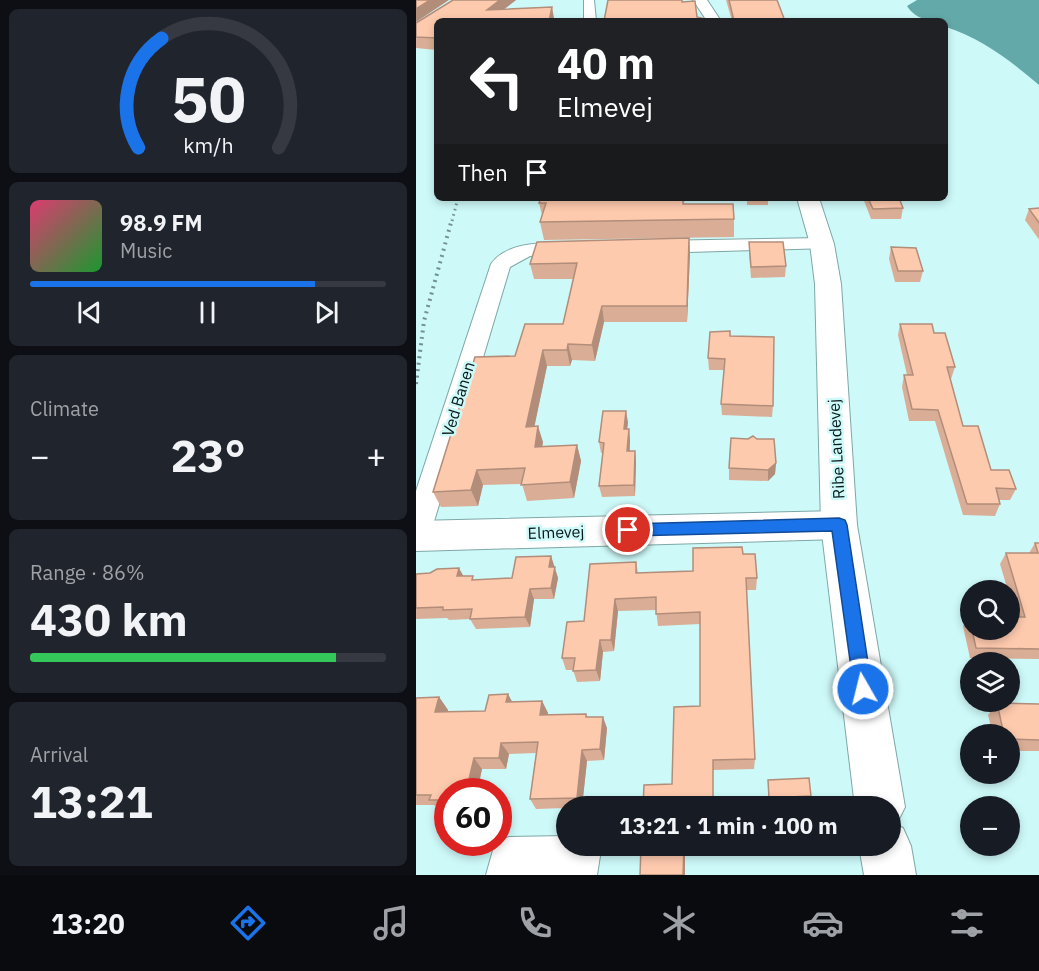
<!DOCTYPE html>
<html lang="en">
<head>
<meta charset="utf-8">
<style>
	:root { --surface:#171b24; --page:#20242c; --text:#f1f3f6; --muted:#9ea1a6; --line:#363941; --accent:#1a73e8 }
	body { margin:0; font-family:"IBM Plex Sans",sans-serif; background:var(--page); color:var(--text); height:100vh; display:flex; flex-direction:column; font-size:22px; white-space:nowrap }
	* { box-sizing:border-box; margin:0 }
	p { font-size:20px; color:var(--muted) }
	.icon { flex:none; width:33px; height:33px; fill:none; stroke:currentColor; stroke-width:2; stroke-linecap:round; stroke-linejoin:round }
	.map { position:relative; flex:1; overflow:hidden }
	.side { display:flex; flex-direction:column; gap:9px; padding:9px; background:#0d0f14; width:416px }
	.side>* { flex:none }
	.hud { position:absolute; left:18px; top:18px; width:514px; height:183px; border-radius:9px; box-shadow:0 3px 9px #0003; background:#202124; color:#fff; overflow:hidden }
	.fabs { position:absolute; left:544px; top:580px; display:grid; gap:12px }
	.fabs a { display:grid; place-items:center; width:60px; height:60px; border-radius:50%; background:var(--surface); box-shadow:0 3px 9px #0003; font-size:30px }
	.speed { position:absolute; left:18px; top:778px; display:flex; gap:12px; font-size:30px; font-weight:700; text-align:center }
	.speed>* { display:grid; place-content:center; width:78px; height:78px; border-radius:50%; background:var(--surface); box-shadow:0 3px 9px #0003; line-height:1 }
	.speed .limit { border:9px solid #d22; background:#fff; color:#111 }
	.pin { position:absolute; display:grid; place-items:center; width:51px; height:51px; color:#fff; margin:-26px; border:3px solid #fff; border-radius:50%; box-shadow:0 2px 6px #0007 }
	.me { position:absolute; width:66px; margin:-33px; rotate:352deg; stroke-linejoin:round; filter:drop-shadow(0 0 4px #0008) }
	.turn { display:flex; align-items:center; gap:21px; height:126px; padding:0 24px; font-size:27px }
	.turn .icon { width:78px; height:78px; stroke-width:2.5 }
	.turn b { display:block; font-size:42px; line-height:51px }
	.then { display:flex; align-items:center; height:57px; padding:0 24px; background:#0003; gap:12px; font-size:22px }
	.big { font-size:45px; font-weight:800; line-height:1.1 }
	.side .card { flex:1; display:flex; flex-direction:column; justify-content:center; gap:9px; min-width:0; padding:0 21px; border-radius:9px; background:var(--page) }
	.side .dial { align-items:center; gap:0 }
	.dial svg { height:156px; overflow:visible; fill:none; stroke:var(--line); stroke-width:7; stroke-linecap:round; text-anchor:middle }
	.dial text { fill:var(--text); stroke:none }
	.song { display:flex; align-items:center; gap:18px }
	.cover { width:72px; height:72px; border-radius:9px; background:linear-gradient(135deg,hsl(340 70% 55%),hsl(130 70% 35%)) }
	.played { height:6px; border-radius:3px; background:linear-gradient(90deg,var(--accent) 80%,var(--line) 80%) }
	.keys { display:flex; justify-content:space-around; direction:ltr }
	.heat { display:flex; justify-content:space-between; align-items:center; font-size:33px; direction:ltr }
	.charge { height:9px; border-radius:4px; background:linear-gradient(90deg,#34c759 86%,var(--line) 0) }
	.trip { position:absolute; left:140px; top:796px; width:345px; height:60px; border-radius:30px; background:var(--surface); box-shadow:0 3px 9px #0003; font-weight:800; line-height:60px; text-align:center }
	.dock { display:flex; height:96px; justify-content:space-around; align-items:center; background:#090b0e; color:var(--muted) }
	.dock .icon { width:42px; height:42px }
	.dock .selected { color:var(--accent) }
	.dock b { font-size:27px; color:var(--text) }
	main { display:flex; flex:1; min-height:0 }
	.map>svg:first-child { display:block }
	.water { fill:#64a9a9 }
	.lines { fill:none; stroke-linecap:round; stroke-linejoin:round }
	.minor-casing { stroke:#7ea7a6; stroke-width:2 }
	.tertiary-casing { stroke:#7ea7a6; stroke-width:2 }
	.primary-casing { stroke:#7ea7a6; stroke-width:2 }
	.minor { fill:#fff; fill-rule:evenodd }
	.tertiary { fill:#fff; fill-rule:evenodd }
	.primary { fill:#fff; fill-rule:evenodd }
	.rail-far1 { stroke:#749292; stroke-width:3; stroke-dasharray:1.5 4; stroke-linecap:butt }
	.rail { stroke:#749292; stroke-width:4; stroke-dasharray:2 4.5; stroke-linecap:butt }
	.wall { fill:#daae96 }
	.shaded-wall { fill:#b28d7a }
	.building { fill:#fecaae; stroke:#b28d7a; stroke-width:1.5 }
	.route { fill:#1a73e8; stroke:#114b97; stroke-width:1.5 }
	.labels { text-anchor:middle; stroke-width:5; stroke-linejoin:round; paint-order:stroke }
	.street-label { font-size:16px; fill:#071717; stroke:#cef9f9 }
</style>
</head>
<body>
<main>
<section class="side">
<div class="card dial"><svg viewBox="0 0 100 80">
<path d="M14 69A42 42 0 1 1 86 69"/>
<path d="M14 69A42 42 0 0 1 26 13" stroke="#1a73e8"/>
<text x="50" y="56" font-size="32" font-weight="700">50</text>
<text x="50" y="72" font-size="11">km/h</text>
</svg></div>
<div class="card">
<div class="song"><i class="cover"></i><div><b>98.9 FM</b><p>Music</p></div></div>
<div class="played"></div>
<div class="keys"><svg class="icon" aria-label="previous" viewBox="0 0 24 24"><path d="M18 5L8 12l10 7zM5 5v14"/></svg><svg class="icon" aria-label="pause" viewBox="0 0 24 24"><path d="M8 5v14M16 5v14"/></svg><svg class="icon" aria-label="next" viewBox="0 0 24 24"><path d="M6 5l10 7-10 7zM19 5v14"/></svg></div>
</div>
<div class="card"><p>Climate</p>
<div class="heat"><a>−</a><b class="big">23°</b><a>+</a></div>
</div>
<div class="card"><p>Range · 86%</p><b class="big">430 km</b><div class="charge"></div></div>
<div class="card"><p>Arrival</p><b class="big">13:21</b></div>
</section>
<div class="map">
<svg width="624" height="875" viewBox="0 0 624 875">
	<rect width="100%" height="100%" fill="#cef9f9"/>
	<!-- water -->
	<path class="water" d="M501,0H623V85C595,61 565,38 530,27V21C514,21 500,20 491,6Z"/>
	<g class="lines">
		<defs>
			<g id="minor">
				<path d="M168,0H178L180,21H168Z"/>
				<path d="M406,238L413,240L415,244L413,248L239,253L232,251L230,247L232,243L239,241Z"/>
				<path d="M154,242L161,244L164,248L161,252L114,256L94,267L14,535L10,543L0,547V491L75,264C91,241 129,243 154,242Z"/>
				<path d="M150,836V846H180L184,856L181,875H70L79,843L93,837Z"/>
			</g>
			<path id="tertiary" d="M423,511L435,515L441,525L435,535L423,539L0,551V521Z"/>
			<g id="primary">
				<path d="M277,0H291L305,21H291Z"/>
				<path d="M381,198H403L418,244L425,284L441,525L489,807L480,825L487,828L495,846L500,875H448L443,846H474V807H439L405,525L399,284L394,244Z"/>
			</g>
		</defs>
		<!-- minor casing -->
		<use href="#minor" class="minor-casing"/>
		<!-- tertiary casing -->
		<use href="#tertiary" class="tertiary-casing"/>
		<!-- primary casing -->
		<use href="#primary" class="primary-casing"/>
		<!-- minor -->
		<use href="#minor" class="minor"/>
		<!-- tertiary -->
		<use href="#tertiary" class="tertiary"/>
		<!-- primary -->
		<use href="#primary" class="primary"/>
		<!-- rail-far1 -->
		<path class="rail-far1" d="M36,221L42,198"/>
		<!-- rail -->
		<path class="rail" d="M0,384L8,321L36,219"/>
	</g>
	<!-- wall -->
	<g class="wall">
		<path d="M37,0H100L88,9L138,18L137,21H21V50L0,48V23Z"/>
		<path d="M310,0H361L369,21H316Z"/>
		<path d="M125,198H269L268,204L318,219V237L128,240L124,222L126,215L123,203Z"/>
		<rect x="331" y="198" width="21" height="7"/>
		<path d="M447,198H483L487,208L485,219H455Z"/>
		<path d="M624,208V241L609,220L613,209Z"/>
		<path d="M273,238L274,254L271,322H188L179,361L156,360L154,366H131L118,427L127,442L126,446L161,445L165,461L158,498L111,501L106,484L67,485L62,506L25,507L17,492L99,356L147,324L157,279H118L114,264Z"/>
		<path d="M333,242L370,266L369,277L335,278L333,253Z"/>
		<path d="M475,247L507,271L504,282H479L473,259Z"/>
		<path d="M484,324L518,333L539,367L535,379H534L547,426L575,470L600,489L594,500H583L584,504L579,516L547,515L519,421H493L486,387L488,375H491L482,335Z"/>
		<path d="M314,336L357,406L356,417L306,415L305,404L308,370H293L292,358Z"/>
		<path d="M212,422L211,429H213L214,440V451H219L220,462L219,496L186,497L183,486L187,453H185L183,442Z"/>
		<path d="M360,463L359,474L352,481L313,480V468Z"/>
		<path d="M619,543H624V659L554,658L547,626L552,616H555V630H594L599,617L594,599V591H592L584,564L590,553H613Z"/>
		<path d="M327,554L341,578L340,590H330L339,759L338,769L297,770L256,784L284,706V624L242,626L240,610L202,611L198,651L187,652L184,681L161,682L157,670H150L146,658L168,621L220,562L222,573L277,571Z"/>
		<path d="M135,556L142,578L138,599H118L114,627L60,629L54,619L33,620L31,618L0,619V574L47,576L59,580L96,578Z"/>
		<path d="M23,697L32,710L31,712L69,711L96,702L126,701L132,713V715L170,714L171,717L191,728L188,760L171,761L166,807H150V808L120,809L114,799L120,753L93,754L90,769H66L61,792H32V810H24L18,805H0V698Z"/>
		<path d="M581,703L624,704V751H594V735H577L572,715Z"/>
		<path d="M352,780L395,796L394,800L353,802Z"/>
	</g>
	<!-- shaded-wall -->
	<g class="shaded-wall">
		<path d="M14,0H33L0,22V9Z"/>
		<path d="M84,0H100L73,21L71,10Z"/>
		<path d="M136,7L138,18L137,21H133Z"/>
		<path d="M273,238L274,254L271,322V306Z"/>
		<path d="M186,306L188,322L179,361L176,345Z"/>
		<path d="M152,344L156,360L154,366L151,350Z"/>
		<path d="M127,350L131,366L115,443L110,427Z"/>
		<path d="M210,411L212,422L210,440L208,429Z"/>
		<path d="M122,426L127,442L124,463L119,447Z"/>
		<path d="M213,429L214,440L213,462L211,451Z"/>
		<path d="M161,445L165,461L158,498L154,482Z"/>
		<path d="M219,451L220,462L219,496L218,485Z"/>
		<path d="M360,463L359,474L352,481V470Z"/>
		<path d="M61,470L67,485L62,506L55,490Z"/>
		<path d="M135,556L142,578L138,599L135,588L133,567Z"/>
		<path d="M43,568L49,579L41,576Z"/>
		<path d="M114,589L118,599L114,627L109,617Z"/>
		<path d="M199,599L202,611L198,651L195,640Z"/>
		<path d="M184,640L187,652L184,681L180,670Z"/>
		<path d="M92,694L99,707L90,702Z"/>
		<path d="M23,697L32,710L29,724L19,712Z"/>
		<path d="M126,701L132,713L130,727L124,715Z"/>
		<path d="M187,717L191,728L188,760L184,749Z"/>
		<path d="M85,743L93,754L90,769L83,758Z"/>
		<path d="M166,750L171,761L166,807L161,798Z"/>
		<path d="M58,758L66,769L61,792H50Z"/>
		<path d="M268,846H269V875H267Z"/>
	</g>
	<!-- building -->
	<g class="building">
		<path d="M0,0H14L0,9Z"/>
		<path d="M37,0H84L71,10L136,7L133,21H21V38L0,37V23Z"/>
		<path d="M192,0H266V2L279,1L281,17L297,21H188Z"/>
		<path d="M313,0H361L369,21H318Z"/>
		<path d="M125,198H267V204H317L318,219L124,222L130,203H123Z"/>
		<path d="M452,198H483L487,208L457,209Z"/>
		<path d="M624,208V224L613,209Z"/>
		<path d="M273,238L271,306H186L176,345L152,344L151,350H127L110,427L122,426L119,447L161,445L154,482L105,485L109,468L61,470L55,490L17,492L59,357L99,356L109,324H147L161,263L114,264L121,242Z"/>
		<path d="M333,242H367L370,266L335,267Z"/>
		<path d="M475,247L500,248L507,271H482Z"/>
		<path d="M484,324H516L518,333H529L539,367H531L547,426H562L575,470H593L600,489L580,488L584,504H551L522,410L496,409L488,375H497Z"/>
		<path d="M314,331V336L358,337L357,406L305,404L309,359L292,358L294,332Z"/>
		<path d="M187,411H210L208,429H213L211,451H219L218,485L183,486L188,443L183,442Z"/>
		<path d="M337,436L341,439H358L360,463L352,470L313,468L315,438L332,439Z"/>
		<path d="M619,543H624V649L560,648L556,630H594V617H609L590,553H622Z"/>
		<path d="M326,547L327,554H339L341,578H330L339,759L297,760V807H227L228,785L256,784L258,707L284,706V612L240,614V597L199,599L195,640H184L180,670L157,671L159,658H146L151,622L168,621L174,564L220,562V573L277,571V548Z"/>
		<path d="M135,556L133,567H139L135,588L114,589L109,617L54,619L56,609L27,610V607L0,608V574L14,573L21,569L43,568L41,576H57L56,580L96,578L100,557Z"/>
		<path d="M552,616H555V627Z"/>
		<path d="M92,694L90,702L126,701L124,715L170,714V717H187L184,749L166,750L161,798L114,799L122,742L85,743L83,758H58L50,792H32V800H13L15,795H0V698L23,697L19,712L69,711L73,695Z"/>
		<path d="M581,703L624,704V740L594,739V735H588Z"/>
		<path d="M393,778L395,796L353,798L352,780Z"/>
		<path d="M225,846H268L267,875H224Z"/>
	</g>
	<!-- route -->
	<path class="route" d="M423,518L429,520L431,525L456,689L453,696L447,698L440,696L438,689L416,531L212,536L206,535L204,530L206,526L212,524Z"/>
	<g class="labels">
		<!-- street labels -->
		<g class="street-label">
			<text transform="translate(42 399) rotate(-73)" y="6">Ved Banen</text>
			<text transform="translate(420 449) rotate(-93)" y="6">Ribe Landevej</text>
			<text transform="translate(140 532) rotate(-2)" y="6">Elmevej</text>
		</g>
	</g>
</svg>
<div class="fabs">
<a><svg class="icon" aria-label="search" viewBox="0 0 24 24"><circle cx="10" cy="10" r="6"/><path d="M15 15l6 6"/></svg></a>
<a><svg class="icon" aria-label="layers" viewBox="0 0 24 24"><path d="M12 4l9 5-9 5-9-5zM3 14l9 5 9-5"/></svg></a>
<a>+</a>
<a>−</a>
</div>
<div class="speed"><div class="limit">60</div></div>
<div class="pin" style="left:212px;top:530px;background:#d93025"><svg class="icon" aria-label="arrive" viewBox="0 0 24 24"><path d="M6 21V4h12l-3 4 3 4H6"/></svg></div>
<svg class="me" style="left:447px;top:689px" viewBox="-20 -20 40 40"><circle r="17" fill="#1a73e8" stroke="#fff" stroke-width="3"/><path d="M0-11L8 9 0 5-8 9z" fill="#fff"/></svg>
<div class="trip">13:21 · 1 min · 100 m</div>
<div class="hud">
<div class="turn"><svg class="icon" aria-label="left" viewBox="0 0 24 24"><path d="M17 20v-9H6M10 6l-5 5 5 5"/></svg><div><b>40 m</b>Elmevej</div></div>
<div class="then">Then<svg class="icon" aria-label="arrive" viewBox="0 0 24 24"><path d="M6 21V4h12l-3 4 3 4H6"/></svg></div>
</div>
</div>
</main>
<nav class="dock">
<b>13:20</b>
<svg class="icon selected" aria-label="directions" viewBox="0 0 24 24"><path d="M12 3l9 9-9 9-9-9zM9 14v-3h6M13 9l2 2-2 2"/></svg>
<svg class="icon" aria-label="music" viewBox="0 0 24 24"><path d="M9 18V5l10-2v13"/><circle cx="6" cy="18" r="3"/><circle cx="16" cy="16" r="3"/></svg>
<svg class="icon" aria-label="phone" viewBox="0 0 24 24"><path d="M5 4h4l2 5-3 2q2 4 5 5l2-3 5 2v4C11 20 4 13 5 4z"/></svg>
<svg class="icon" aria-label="climate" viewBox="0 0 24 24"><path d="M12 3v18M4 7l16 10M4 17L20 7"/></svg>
<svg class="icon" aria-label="car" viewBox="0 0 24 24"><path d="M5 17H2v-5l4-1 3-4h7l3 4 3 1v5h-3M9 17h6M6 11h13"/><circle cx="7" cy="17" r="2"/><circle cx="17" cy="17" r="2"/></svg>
<svg class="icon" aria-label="filters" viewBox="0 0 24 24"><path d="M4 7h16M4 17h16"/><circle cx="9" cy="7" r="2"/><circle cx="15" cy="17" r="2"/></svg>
</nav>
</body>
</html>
